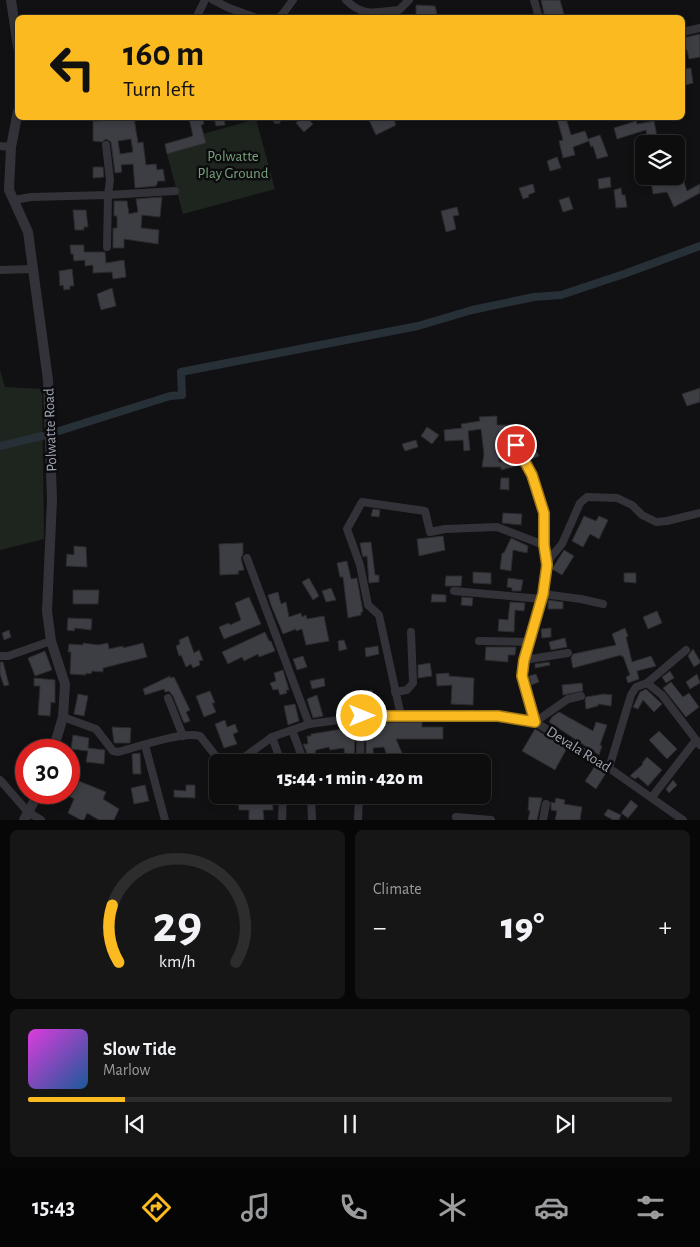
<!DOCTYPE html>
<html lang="en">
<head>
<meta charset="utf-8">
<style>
	:root { --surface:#0d0d0e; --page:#161617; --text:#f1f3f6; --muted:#9a9c9e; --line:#2d2d2e; --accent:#fbba20 }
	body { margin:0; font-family:"Alegreya Sans",sans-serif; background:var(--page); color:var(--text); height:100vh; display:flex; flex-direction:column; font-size:19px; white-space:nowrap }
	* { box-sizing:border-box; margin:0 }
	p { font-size:16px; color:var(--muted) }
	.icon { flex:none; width:28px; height:28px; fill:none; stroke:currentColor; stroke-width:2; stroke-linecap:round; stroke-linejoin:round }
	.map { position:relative; height:820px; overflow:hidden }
	.details { display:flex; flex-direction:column; gap:10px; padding:10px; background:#070708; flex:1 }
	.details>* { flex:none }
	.banner { position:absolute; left:15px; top:15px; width:670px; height:105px; border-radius:8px; box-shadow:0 2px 8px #0003,0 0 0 1px var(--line); background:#fbba20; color:#111; overflow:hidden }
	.tools { position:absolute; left:635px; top:135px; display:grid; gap:10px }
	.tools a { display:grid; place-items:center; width:50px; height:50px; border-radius:8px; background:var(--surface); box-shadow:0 2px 8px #0003,0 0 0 1px var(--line); font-size:25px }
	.speed { position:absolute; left:15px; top:739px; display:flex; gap:10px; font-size:25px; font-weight:700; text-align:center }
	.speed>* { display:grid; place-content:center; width:65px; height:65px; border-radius:50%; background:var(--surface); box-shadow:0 2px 8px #0003,0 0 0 1px var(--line); line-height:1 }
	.speed .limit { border:8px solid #d22; background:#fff; color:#111 }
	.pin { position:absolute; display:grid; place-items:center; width:42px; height:42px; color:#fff; margin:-21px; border:2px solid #fff; border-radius:50%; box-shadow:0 1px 5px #0007 }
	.me { position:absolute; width:55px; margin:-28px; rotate:90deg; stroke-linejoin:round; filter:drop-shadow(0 0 4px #0008) }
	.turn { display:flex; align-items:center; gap:18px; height:105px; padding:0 25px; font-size:22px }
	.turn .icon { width:65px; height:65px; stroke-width:2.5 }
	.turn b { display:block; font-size:35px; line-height:42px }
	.big { font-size:38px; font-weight:800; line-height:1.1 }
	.details .widget { flex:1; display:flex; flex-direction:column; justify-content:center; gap:8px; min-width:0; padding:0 18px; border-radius:8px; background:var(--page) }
	.details .dial { align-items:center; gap:0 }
	.dial svg { height:130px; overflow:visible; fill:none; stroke:var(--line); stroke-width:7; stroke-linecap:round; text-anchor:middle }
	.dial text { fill:var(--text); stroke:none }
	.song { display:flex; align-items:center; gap:15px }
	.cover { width:60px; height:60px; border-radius:8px; background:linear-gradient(135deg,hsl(300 70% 55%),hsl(210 70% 35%)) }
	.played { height:5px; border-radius:2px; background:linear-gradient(90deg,var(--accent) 15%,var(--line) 15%) }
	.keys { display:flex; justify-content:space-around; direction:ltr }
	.heat { display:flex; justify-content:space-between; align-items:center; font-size:28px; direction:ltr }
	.details .tiles { flex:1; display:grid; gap:10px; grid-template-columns:1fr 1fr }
	.widget:last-child { grid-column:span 2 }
	.trip { position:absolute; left:209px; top:754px; width:282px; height:50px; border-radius:8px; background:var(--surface); box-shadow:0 2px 8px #0003,0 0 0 1px var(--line); font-weight:800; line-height:50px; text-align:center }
	.menu { display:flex; height:80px; justify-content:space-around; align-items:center; background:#050506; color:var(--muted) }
	.menu .icon { width:35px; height:35px }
	.menu .on { color:var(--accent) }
	.menu b { font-size:22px; color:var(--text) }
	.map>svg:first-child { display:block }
	.green { fill:#1d251e }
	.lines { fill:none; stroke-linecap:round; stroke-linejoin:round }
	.canal { stroke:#272f37; stroke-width:8 }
	.building { fill:#3d3e43; stroke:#2b2b2f; fill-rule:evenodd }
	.minor { stroke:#323238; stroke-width:8 }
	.tertiary { stroke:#323238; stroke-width:10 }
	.route-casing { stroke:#a37915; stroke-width:12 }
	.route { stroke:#fbba20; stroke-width:9 }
	.labels { text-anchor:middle; stroke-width:5; stroke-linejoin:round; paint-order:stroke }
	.park-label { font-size:15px; fill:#77a07b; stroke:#0c0c0e }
	.street-label { font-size:15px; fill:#a1a6b4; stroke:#0c0c0e }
</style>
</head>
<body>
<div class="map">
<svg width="700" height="820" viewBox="0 0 700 820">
	<rect width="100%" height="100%" fill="#111113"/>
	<!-- green -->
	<g class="green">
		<path d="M256,119L275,189L183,214L167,154L205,143L203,134Z"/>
		<path d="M0,370L5,387L42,389L44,539L0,550Z"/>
	</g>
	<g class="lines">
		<!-- canal -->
		<g class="canal">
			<path d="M59,431L170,396L182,395L181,372L186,371L418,326L472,310L534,297L561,295L624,274L700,246"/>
			<path d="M0,446L42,436"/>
		</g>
	</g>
	<!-- building -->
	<g class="building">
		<path d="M541,0H560L565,18H545Z"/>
		<path d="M416,5L435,6L438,18H416Z"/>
		<path d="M700,34V57L689,59L687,50L682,51V38Z"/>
		<path d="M691,68L693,83L682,86V69Z"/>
		<path d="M101,118H134L138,143L143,142L146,165L156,164L157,170L163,169L165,181H158L156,186L135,188L133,164L121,165L122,172L115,173L111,142L106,139L102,142L93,141V121H101ZM131,139L133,152L120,154L118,141Z"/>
		<path d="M189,118H203L204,124L201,125L206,143L167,154L165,144L193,136Z"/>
		<path d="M214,118H224L225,125L216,126Z"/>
		<path d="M302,118H307L313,124L304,132L296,123Z"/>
		<path d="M368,118H393L396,125L376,135Z"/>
		<path d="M566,118L571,135L585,131L589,141L573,147L575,155L563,158L559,141L563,140L557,119Z"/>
		<path d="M636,121L637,124L654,121L658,142L648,144L646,130L617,139L614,128Z"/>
		<path d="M600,135L608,156L597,159L593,146L591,147L588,139Z"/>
		<path d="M557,157L561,168L550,171L547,161Z"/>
		<path d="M93,167H103L104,177L93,178Z"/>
		<path d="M670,176H682L687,191L700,184V193L674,207L667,192L653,194L651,181Z"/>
		<path d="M610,177L611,187L599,189L598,179Z"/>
		<path d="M533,184L535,192L528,195L529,197L523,199L519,188Z"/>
		<path d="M621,188L622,195H625L627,207L616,208L614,190Z"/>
		<path d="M162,197L160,217L142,215L141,228L159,230L158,244L124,239V248H113V228H117V216H114V201H127L129,214L138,212L136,199Z"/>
		<path d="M569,197L573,209L563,212L559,200Z"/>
		<path d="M457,207L459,215L453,216L456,229L446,232L441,211Z"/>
		<path d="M73,210H86L88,227H84V230H75Z"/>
		<path d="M70,245H84V252H105L106,263L124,260L126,277L113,279L112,272L93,273V265L85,266V260L74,261L73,254H71Z"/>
		<path d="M72,269L74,286H70V289L64,290L63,285L60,286L59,271Z"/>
		<path d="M112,288L116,306L101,310L97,294Z"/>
		<path d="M700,388V402L687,406L682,394Z"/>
		<path d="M497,416V425H512L511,447H500L499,462L515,458L514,453L519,462H516L517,466L501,470V467H482L484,454L481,429L468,431L470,450L464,451L463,440L445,441L444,430L462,428L461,424L480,421L479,417Z"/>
		<path d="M427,427L439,435L432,444L421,436Z"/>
		<path d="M416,440L418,447L405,451L402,444Z"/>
		<path d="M532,442L539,456L530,460L523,446Z"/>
		<path d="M501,478H509V490L500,489Z"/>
		<path d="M373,509L380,510L379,517L371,516Z"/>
		<path d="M503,513L522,514L521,525L502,523Z"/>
		<path d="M584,516L596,521L599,516L608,520L599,539L590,534L583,547L572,541Z"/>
		<path d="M443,536L445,550L419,556L417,539Z"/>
		<path d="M511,538L528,546L527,553L513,550L511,571L500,569L502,553H504Z"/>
		<path d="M371,542L375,575H379V582L369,583L367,556L363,557L362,553L360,543Z"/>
		<path d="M243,543V554L241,558L244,570L238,571L239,574L220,575L219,544Z"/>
		<path d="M74,546L86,547L87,567L66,566L67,554L74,555Z"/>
		<path d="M564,550L574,556L562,575L552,569Z"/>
		<path d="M347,561L351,579L357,578L363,612H361V615L348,618L343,577H340L337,563Z"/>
		<path d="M473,572L491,573V584L473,583Z"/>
		<path d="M624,573H636V583L624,582Z"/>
		<path d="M446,576H462L461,586H445Z"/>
		<path d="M309,578L319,596L313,600L302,582Z"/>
		<path d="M508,578L523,580L521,591H512V588L507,587Z"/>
		<path d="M331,588L336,600L326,602L322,591Z"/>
		<path d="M73,590H99L98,604H73Z"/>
		<path d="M278,592L281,604L286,602L289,617L301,613L302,617L306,615L307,619L324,616L329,641L306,645L302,629L296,631V629L283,634L271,605L268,595Z"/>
		<path d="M432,594L446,595V602H431Z"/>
		<path d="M249,597L261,624L224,639L219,627L229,623L230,625L241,620L235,603Z"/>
		<path d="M462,597L473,598L472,606L461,605Z"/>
		<path d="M548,600L563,602V609H548Z"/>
		<path d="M510,602L525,603L524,611L515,610L514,632L498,631L499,619L508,620Z"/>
		<path d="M657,611L662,623L648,629L643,617Z"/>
		<path d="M68,618L92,619L91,630L75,628L74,631L67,630Z"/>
		<path d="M551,628V637L542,638L541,629Z"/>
		<path d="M625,628L628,636L626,637L632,662L651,656L656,666L637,671L639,679L628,683L626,677L630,675L623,656L622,657L621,655L573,668L571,658L573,654L616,645L612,634Z"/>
		<path d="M9,630L11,637L4,640L2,633Z"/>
		<path d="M265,632L269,641H271L275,651L259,657L258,654L244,661L242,657L228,664L222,652Z"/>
		<path d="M188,636L194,653L199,650L203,660L199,661L200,665L193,668L191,664L186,667L181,655L179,656L176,646L180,644L179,640Z"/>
		<path d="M565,638L567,647L551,650L549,642Z"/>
		<path d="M344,640L347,649L339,651L338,641Z"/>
		<path d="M83,643L98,645L108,643L109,649L123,646V648L143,643L147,657L103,668V672L92,671L91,674L86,673V675L70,674L71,652H68L69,644L83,645Z"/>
		<path d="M378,646L379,654L366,657L365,648Z"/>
		<path d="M486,647H516L515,655H508V662L485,660Z"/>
		<path d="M693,649L700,661V663L694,667L688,656Z"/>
		<path d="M45,651L52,670L35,676L28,658Z"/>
		<path d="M303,656L307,667L297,670L293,659Z"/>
		<path d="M0,662H3L9,685L4,686L0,674Z"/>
		<path d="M549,662L550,665L535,668V664Z"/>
		<path d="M430,663L432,676L418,678V665Z"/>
		<path d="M283,670L289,690H286L287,693L280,695L278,689L273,690L270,683L276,681L274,673Z"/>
		<path d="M670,671L674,678L666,683L662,677Z"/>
		<path d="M449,673V676L474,678L473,705L451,704L452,685L437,686L436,674Z"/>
		<path d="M536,674L539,682L531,685L529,676Z"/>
		<path d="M697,674L700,683L690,689L686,682Z"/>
		<path d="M170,676V678L174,677L190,710L186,712L190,721L184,723L173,696L169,691L165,692L164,689L145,695L143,689Z"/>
		<path d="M34,678L55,680V703L51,702L50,716L38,715L40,686H34Z"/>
		<path d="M324,678L325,686L312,689L310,681Z"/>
		<path d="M671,682L683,697L689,693L699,707L686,717L663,688Z"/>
		<path d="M582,683L583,691L563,695L562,685Z"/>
		<path d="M646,689L662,704L654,712L643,700L638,709L633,707L640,692Z"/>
		<path d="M372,690L374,700H371L372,710L347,713L346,711H345L343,703L359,699L358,693Z"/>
		<path d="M210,691L215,703H212L216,712L204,717L196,696Z"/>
		<path d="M78,694L88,696L84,716L74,714Z"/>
		<path d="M604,694L612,695L611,706L598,704V706L586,709L585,700L586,697Z"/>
		<path d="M317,695L323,716L313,718L307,699Z"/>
		<path d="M295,704L299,721L288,725L284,706Z"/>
		<path d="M559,712L593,731L596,722L607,725L600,745L602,746L599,755L549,722L552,717Z"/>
		<path d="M225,720L227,727L235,724L238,732L233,734L237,744L224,748L215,724Z"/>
		<path d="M422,722V727H443V739H396L402,753L404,762H389L384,747L373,748L374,762H366V739H368L370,723Z"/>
		<path d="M112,727L131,728L130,743H114Z"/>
		<path d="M355,727L354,762H345L344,748L330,750L329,747L316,750L314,757L309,758L303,744H308L307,736H311V734Z"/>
		<path d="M535,729L567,748L555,770L522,751Z"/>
		<path d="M659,731L677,749L667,759L649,740Z"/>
		<path d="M73,735L89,738L88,748L105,750L104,764L86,762L88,751L71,749Z"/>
		<path d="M140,753L141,774H133L132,754Z"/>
		<path d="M647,757L662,770L648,786L638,777L635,779L630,776L643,764L642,763Z"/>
		<path d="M595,766L606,773L596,789L585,781Z"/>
		<path d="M69,777L106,792L103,799L119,809L114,820H99L87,813L84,820H81L68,813L74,799L69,796Z"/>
		<path d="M673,780L677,785L669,793L666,789Z"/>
		<path d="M145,785L149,801L134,804L131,788Z"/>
		<path d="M186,785H195V798L174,797V790L186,791Z"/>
		<path d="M238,795H272L273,810H263L264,820H249V810H239Z"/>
		<path d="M387,795H401L400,801H387Z"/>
		<path d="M529,797L542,798L537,820H528L530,811L528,810Z"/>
		<path d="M556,798L565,800L564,804L582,807L580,820H555L557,811L551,810V802L555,803Z"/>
		<path d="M631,800L638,806L628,818L621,813Z"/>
		<path d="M608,809L621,815L619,820H613L604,815Z"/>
	</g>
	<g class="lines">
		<!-- minor -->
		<g class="minor">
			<path d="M213,0L229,8L257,18"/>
			<path d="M346,0C364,18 376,12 399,10L409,0"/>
			<path d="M534,0L539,18"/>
			<path d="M196,18L205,0"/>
			<path d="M278,18L282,15L293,0"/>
			<path d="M682,32L700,28"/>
			<path d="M277,118V120"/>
			<path d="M106,145L110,180L108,195L107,247"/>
			<path d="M0,146L11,147"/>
			<path d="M14,200L31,197L108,195L175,191"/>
			<path d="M0,270L33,269"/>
			<path d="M516,445C526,464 542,493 544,514C545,531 544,548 547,565"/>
			<path d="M247,558L309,724"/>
			<path d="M454,591L542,599"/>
			<path d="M543,594L581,599L603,604"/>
			<path d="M479,641L529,642"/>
			<path d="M0,656H8L51,641"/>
			<path d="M524,660L568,653"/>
			<path d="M647,683L662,695L700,745"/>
			<path d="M395,692L407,690L413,683L411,632"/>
			<path d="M581,696L568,699L535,722L523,676L524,660L543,594L547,565L551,557L562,544L580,503L587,497L617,498L632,505L642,515L656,522L667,521L700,513"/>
			<path d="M168,698L183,736"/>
			<path d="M401,716L379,615L368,605L360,565L347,529L362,502L425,511L430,532L445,529L497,527L544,545"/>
			<path d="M63,717L96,729L113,751L118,752C137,747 183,731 200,736L219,760L225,762"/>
			<path d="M292,730L304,762"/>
			<path d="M272,737L281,762"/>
			<path d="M145,745L165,820"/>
			<path d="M231,762L239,761L272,737L309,724L361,717L498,716L535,722L609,768L683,820"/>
			<path d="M360,762L361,717"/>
			<path d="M609,768L631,695L636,687L647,683L686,650"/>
			<path d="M0,780L28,812L41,820"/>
			<path d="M311,795L312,820"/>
			<path d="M652,797L696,740"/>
			<path d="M456,817L491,820"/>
			<path d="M282,820L283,795"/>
			<path d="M358,820L359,795"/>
			<path d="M543,820L546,804"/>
		</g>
		<!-- tertiary -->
		<g class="tertiary">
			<path d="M11,0L18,47"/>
			<path d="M18,111L11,147L9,190L28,232L48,380L52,500L47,611L51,641L65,684L63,717L53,750"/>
			<path d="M24,820L39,792"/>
		</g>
	</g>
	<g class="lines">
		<defs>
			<path id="route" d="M362,716H498L535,722L522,676L524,660L543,594L547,565L544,545V513L532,475L516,445"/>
		</defs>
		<!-- route casing -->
		<use href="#route" class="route-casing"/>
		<!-- route -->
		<use href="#route" class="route"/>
	</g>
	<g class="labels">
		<!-- park labels -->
		<g class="park-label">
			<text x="233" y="161">Polwatte<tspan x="233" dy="17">Play Ground</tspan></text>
		</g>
		<!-- street labels -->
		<g class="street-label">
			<text transform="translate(50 430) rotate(-92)" y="5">Polwatte Road</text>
			<text transform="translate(579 749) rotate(32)" y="5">Devala Road</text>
		</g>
	</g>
</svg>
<div class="tools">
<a><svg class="icon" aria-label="layers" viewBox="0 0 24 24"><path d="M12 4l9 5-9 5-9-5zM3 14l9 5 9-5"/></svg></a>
</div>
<div class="speed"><div class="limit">30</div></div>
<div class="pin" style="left:516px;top:445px;background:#d93025"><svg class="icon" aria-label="arrive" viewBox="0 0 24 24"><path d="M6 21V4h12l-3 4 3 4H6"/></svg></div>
<svg class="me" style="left:362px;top:716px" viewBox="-20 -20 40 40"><circle r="17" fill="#fbba20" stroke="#fff" stroke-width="3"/><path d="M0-11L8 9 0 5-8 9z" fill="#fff"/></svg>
<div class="trip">15:44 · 1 min · 420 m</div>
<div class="banner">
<div class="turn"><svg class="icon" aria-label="left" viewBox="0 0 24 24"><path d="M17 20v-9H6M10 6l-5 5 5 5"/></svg><div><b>160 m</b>Turn left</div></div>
</div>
</div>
<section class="details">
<div class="tiles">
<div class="widget dial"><svg viewBox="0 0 100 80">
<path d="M14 69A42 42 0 1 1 86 69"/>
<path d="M14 69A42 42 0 0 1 10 34" stroke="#fbba20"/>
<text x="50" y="56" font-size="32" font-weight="700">29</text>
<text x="50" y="72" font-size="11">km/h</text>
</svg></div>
<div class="widget"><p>Climate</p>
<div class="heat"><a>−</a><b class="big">19°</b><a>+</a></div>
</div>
<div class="widget">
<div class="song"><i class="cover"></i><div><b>Slow Tide</b><p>Marlow</p></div></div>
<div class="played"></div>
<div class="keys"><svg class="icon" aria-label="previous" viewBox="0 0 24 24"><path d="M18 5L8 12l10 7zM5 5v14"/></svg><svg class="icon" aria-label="pause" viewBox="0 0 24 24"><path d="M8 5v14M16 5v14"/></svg><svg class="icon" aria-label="next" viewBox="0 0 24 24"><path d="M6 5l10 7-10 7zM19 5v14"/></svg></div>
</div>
</div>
</section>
<nav class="menu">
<b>15:43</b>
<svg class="icon on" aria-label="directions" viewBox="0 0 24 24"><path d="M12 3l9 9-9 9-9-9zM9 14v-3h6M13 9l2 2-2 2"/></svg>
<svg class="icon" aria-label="music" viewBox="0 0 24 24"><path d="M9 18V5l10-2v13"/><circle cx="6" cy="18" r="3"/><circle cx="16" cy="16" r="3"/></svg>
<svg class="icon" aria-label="phone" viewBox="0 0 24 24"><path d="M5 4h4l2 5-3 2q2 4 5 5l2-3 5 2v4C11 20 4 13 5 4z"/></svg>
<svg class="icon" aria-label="climate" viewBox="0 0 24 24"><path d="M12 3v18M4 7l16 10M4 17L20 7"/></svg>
<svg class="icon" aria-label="car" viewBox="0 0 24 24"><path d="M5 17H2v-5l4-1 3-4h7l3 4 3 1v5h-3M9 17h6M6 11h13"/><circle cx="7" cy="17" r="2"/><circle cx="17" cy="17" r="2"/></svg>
<svg class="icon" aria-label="filters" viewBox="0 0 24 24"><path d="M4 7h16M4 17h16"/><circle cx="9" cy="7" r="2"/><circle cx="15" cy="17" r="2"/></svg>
</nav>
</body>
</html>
